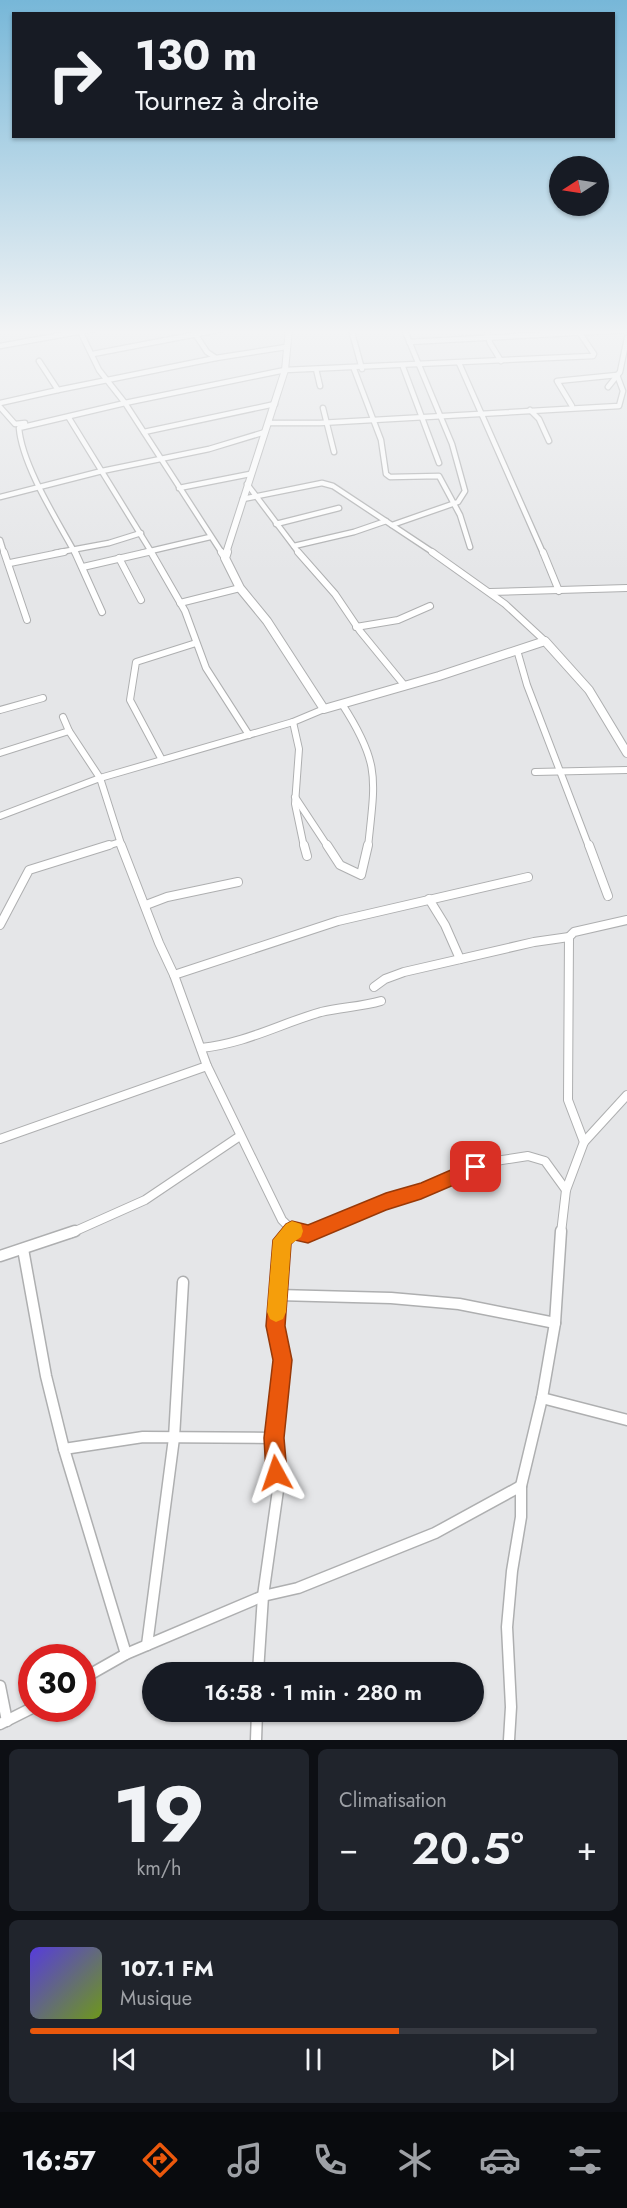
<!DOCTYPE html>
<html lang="fr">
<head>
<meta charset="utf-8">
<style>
	:root { --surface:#171b24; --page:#20242c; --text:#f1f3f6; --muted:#9ea1a6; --line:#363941; --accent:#ea580c }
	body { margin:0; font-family:Jost,sans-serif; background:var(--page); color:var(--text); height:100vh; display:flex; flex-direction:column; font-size:22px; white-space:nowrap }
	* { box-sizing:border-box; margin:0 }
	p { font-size:20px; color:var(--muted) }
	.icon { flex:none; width:33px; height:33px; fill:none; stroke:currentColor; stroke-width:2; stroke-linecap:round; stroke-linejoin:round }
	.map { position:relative; height:1740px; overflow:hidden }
	.drawer { display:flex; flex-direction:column; gap:9px; padding:9px; background:#0d0f14; flex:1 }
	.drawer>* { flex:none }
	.guide { position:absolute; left:12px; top:12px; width:603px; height:126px; border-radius:0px; box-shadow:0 2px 4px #0004; background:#171b24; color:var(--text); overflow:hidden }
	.needle { width:39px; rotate:258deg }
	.controls { position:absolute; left:549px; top:156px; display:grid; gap:12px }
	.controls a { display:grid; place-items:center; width:60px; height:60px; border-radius:50%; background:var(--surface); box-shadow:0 2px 4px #0004; font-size:30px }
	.speed { position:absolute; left:18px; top:1644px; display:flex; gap:12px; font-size:30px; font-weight:700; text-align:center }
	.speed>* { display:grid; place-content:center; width:78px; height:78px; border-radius:50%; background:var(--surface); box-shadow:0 2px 4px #0004; line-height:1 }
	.speed .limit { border:9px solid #d22; background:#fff; color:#111 }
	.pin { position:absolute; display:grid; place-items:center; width:51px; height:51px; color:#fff; margin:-26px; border-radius:12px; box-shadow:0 3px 9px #0006 }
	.me { position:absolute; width:66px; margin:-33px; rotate:355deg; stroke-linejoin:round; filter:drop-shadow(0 0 4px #0008) }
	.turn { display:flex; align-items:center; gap:21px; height:126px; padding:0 24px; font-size:27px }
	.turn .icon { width:78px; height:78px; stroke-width:2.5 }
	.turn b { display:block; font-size:42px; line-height:51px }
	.big { font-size:45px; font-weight:600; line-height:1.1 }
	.drawer .tile { flex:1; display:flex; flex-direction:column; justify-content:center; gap:9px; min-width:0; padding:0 21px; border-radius:9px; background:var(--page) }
	.drawer .dial { align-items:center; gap:0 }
	.dial b { font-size:78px; line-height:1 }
	.song { display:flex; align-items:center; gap:18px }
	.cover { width:72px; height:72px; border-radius:9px; background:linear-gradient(135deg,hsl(250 70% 55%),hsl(80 70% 35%)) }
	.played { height:6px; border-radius:3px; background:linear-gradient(90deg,var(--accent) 65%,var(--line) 65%) }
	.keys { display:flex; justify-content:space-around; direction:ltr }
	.heat { display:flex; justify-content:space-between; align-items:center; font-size:33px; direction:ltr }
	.drawer .tiles { flex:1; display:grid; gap:9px; grid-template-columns:1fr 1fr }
	.tile:last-child { grid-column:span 2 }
	.trip { position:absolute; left:142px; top:1662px; width:342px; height:60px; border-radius:30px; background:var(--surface); box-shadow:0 2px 4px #0004; font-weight:600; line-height:60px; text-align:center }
	.tabs { display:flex; height:96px; justify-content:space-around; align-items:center; background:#090b0e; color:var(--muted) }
	.tabs .icon { width:42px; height:42px }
	.tabs .active { color:var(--accent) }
	.tabs b { font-size:27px; color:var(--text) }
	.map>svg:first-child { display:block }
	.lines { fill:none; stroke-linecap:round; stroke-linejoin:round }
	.minor-far3-casing { stroke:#aeafb0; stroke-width:7 }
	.minor-far2-casing { stroke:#aeafb0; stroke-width:8 }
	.minor-far1-casing { stroke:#aeafb0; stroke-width:10 }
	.minor-casing { stroke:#aeafb0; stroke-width:13 }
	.tertiary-far1-casing { stroke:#aeafb0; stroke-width:8 }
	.tertiary-casing { stroke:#aeafb0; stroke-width:10 }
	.minor-far3 { stroke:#fff; stroke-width:4.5 }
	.minor-far2 { stroke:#fff; stroke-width:6 }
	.minor-far1 { stroke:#fff; stroke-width:8 }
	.minor { stroke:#fff; stroke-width:10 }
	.tertiary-far1 { stroke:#fff; stroke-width:6 }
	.tertiary { stroke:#fff; stroke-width:8 }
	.route { fill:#ea580c; stroke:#983908; stroke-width:1.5 }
	.slow { fill:#f59e0b }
</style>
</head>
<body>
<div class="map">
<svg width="627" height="1740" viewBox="0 0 627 1740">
	<rect width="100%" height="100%" fill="#e5e6e8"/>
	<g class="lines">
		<defs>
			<g id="minor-far3">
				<path d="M79,329L99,370L125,403L222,553"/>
				<path d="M192,329L207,352L216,358L286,347"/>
				<path d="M351,329L362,369"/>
				<path d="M486,329L490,343L501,361"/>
				<path d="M409,342L627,330"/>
				<path d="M0,346L94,329"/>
				<path d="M93,354L223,329"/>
				<path d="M39,361L58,390L216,358"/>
				<path d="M459,363L543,553"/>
				<path d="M403,367L439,463"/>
				<path d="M316,369L320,386"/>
				<path d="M354,369L381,440L386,474L390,477L439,476L460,515L470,547"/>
				<path d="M608,387L620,372L627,338"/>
				<path d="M0,403L58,390"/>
				<path d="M572,406L557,381L617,375"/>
				<path d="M0,407L15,424L25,423"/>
				<path d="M323,408L334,452"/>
				<path d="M530,410L539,419L549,441"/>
				<path d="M69,418L152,553"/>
				<path d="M268,423H320L619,406L623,391L617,375"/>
				<path d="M144,432L275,404"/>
				<path d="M247,484L299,553"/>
				<path d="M179,488L250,474"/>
				<path d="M0,497L102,471L209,449L265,432"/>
				<path d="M243,499L322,483L333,486L434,553"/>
				<path d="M276,524L339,508"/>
				<path d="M392,525L458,502L465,491L452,444L404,329"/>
				<path d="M0,540L4,553"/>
				<path d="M294,546L354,532L386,521"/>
				<path d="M55,553L109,543L141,533"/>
				<path d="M75,553C57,520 22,465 19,428L125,403L285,370L593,356L594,354L577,329"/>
				<path d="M142,553L210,537"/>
			</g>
			<g id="minor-far2">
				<path d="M4,552L27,620"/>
				<path d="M75,552L102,612"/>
				<path d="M151,552L185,611L206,668L249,735"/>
				<path d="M221,552L225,558"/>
				<path d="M298,552L335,594L360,631L405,686"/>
				<path d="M432,552L505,604L545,641"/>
				<path d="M543,552L559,591"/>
				<path d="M119,558L141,600"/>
				<path d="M10,563L64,552"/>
				<path d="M83,567L148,552"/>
				<path d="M490,592L627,588"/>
				<path d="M180,603L240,588"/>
				<path d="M356,627L398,620L430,606"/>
				<path d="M517,650L527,685L589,847"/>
				<path d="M342,704C381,764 375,779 368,847"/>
				<path d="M0,710L43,698"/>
				<path d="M63,717L69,731L100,778L122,847"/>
				<path d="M293,722L299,749L295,804L304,847"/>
				<path d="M0,753L69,731"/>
				<path d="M162,760L130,700L136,662L196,643"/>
				<path d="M535,772L627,770"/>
				<path d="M295,797L328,847"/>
				<path d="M0,816L100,778L293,722L324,709"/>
				<path d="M104,847L120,842"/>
			</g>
			<g id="minor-far1">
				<path d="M121,845L159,943L174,975L207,1066L282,1220L292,1230L304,1233"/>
				<path d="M304,845L307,856"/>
				<path d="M327,845L340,865L361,875L368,845"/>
				<path d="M589,845L608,896"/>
				<path d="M429,899L445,925L460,959"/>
				<path d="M146,905L167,897L238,882"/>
				<path d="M0,925L29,870L109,845"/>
				<path d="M174,975L338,921L528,877"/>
				<path d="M374,987L385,979L404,972L534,942L569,937"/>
				<path d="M201,1048C247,1043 279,1024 321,1012C341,1007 361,1007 381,1001"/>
				<path d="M0,1139L207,1066"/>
				<path d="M584,1142L568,1100L569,937L574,932L627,920"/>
				<path d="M71,1233L145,1200L240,1136"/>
				<path d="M289,1233L292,1230"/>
				<path d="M310,1233L385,1201L421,1191L476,1167L496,1161L528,1156L545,1161L566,1190"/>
				<path d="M561,1233L566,1190L584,1142L627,1095"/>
			</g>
			<g id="minor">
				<path d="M291,1231L282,1241L278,1295L391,1298L459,1304L555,1323"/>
				<path d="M298,1231L308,1234L314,1231"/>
				<path d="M23,1249L46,1376L64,1449L126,1654"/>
				<path d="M0,1256L75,1231"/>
				<path d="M542,1398L627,1420"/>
				<path d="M64,1449L143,1437L274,1438"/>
				<path d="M147,1645L174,1438L183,1282"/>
				<path d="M258,1672L263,1596L278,1490L274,1438L283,1360L276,1326L278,1295"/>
				<path d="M82,1679L126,1654L263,1596L298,1588L435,1533L521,1486"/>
				<path d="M0,1686L7,1721"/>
				<path d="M0,1724L32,1708"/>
				<path d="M256,1740L257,1712"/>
				<path d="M509,1740L511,1707L507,1627L512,1571L521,1517V1486L542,1398L555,1323L561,1231"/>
			</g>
			<path id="tertiary-far1" d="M226,553L285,370L289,329"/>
			<path id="tertiary" d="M227,552L225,558L240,588L267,621L324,709L439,676L545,641L589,690L627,753"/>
		</defs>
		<!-- minor-far3 casing -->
		<use href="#minor-far3" class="minor-far3-casing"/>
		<!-- minor-far2 casing -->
		<use href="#minor-far2" class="minor-far2-casing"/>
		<!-- minor-far1 casing -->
		<use href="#minor-far1" class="minor-far1-casing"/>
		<!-- minor casing -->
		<use href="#minor" class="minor-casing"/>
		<!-- tertiary-far1 casing -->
		<use href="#tertiary-far1" class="tertiary-far1-casing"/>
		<!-- tertiary casing -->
		<use href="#tertiary" class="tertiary-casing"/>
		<!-- minor-far3 -->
		<use href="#minor-far3" class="minor-far3"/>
		<!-- minor-far2 -->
		<use href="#minor-far2" class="minor-far2"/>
		<!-- minor-far1 -->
		<use href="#minor-far1" class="minor-far1"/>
		<!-- minor -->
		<use href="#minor" class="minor"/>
		<!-- tertiary-far1 -->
		<use href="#tertiary-far1" class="tertiary-far1"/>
		<!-- tertiary -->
		<use href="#tertiary" class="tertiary"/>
	</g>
	<!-- sky -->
	<linearGradient id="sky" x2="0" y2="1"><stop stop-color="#77b7d8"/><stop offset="0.58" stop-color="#f3f4f5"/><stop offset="1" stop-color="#f3f4f5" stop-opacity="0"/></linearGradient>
	<rect width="627" height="572" fill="url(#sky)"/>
	<!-- route -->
	<path class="route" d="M476,1159L482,1162L485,1167L482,1173L421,1199L386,1210L308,1243L295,1240L291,1244L285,1326L292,1360L284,1438L287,1473L284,1480L276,1483L269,1480L266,1473L264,1438L273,1360L266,1326L273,1240L286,1224L292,1221L308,1225L386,1193L421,1183Z"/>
	<!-- slow -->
	<path class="slow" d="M292,1221L301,1224L303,1231L301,1237L291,1244L286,1312L283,1319L276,1322L270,1319L267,1312L273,1240L286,1224Z"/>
</svg>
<div class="controls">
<a><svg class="needle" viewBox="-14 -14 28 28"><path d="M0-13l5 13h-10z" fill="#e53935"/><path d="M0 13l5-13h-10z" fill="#9ea1a6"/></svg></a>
</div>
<div class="speed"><div class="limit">30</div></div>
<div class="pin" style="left:476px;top:1167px;background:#d93025"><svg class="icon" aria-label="arrive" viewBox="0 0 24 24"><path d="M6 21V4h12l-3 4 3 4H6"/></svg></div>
<svg class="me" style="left:276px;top:1473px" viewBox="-20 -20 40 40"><path d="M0-17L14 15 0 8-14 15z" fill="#ea580c" stroke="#fff" stroke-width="4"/></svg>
<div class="trip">16:58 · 1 min · 280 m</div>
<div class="guide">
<div class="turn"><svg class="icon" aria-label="right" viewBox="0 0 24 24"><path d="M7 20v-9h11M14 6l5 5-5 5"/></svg><div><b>130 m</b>Tournez à droite</div></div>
</div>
</div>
<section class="drawer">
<div class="tiles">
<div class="tile dial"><b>19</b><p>km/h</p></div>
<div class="tile"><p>Climatisation</p>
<div class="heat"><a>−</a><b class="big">20.5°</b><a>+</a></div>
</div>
<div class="tile">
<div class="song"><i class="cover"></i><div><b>107.1 FM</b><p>Musique</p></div></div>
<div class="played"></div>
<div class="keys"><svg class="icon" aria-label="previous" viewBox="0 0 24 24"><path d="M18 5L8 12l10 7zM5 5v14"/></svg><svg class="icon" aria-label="pause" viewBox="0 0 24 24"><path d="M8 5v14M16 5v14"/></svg><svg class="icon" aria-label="next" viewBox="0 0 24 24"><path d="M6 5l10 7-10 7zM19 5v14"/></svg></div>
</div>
</div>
</section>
<nav class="tabs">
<b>16:57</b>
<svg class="icon active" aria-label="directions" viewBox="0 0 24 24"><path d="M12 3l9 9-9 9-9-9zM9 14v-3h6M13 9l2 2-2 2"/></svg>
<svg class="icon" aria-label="music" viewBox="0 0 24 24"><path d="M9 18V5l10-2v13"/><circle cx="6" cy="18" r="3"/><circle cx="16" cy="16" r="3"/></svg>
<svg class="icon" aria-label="phone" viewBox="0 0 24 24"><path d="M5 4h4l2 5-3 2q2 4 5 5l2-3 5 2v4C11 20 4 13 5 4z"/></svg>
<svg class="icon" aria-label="climate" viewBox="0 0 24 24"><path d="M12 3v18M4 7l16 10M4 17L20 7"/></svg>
<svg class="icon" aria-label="car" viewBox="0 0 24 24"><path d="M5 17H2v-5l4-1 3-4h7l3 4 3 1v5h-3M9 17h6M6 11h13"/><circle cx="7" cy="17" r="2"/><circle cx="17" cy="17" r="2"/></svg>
<svg class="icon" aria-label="filters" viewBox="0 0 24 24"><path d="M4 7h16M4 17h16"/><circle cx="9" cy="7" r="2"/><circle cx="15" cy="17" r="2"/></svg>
</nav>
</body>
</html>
